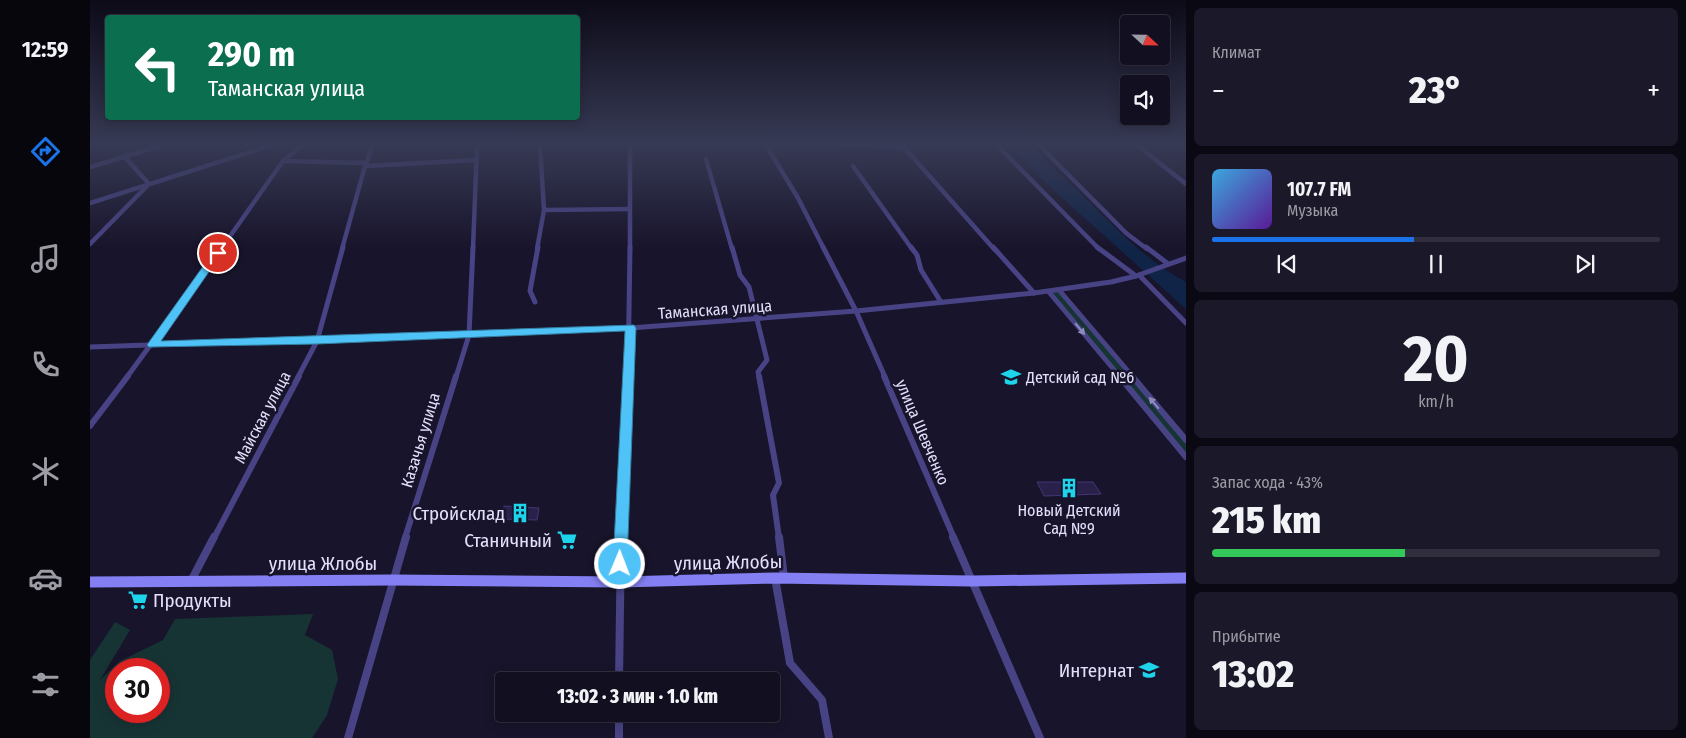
<!DOCTYPE html>
<html lang="ru">
<head>
<meta charset="utf-8">
<style>
	:root { --surface:#120f20; --page:#1b1829; --text:#f1f3f6; --muted:#9c9ca5; --line:#312f3e; --accent:#1a73e8 }
	body { margin:0; font-family:"Fira Sans Condensed",sans-serif; background:var(--page); color:var(--text); height:100vh; display:flex; flex-direction:column; font-size:19px; white-space:nowrap }
	* { box-sizing:border-box; margin:0 }
	p { font-size:16px; color:var(--muted) }
	.icon { flex:none; width:28px; height:28px; fill:none; stroke:currentColor; stroke-width:2; stroke-linecap:round; stroke-linejoin:round }
	.map { position:relative; flex:1; overflow:hidden }
	.drawer { display:flex; flex-direction:column; gap:8px; padding:8px; background:#0a0812; width:500px }
	.drawer>* { flex:none }
	.guide { position:absolute; left:15px; top:15px; width:475px; height:105px; border-radius:5px; box-shadow:0 2px 12px #0003,0 0 0 1px var(--line); background:#0b6e4f; color:#fff; overflow:hidden }
	.needle { width:32px; rotate:112deg }
	.fabs { position:absolute; left:1030px; top:15px; display:grid; gap:10px }
	.fabs a { display:grid; place-items:center; width:50px; height:50px; border-radius:5px; background:var(--surface); box-shadow:0 2px 12px #0003,0 0 0 1px var(--line); font-size:25px }
	.speed { position:absolute; left:15px; top:658px; display:flex; gap:10px; font-size:25px; font-weight:700; text-align:center }
	.speed>* { display:grid; place-content:center; width:65px; height:65px; border-radius:50%; background:var(--surface); box-shadow:0 2px 12px #0003,0 0 0 1px var(--line); line-height:1 }
	.speed .limit { border:8px solid #d22; background:#fff; color:#111 }
	.pin { position:absolute; display:grid; place-items:center; width:42px; height:42px; color:#fff; margin:-21px; border:2px solid #fff; border-radius:50%; box-shadow:0 1px 5px #0007 }
	.me { position:absolute; width:55px; margin:-28px; rotate:1deg; stroke-linejoin:round; filter:drop-shadow(0 0 4px #0008) }
	.turn { display:flex; align-items:center; gap:18px; height:105px; padding:0 20px; font-size:22px }
	.turn .icon { width:65px; height:65px; stroke-width:2.5 }
	.turn b { display:block; font-size:35px; line-height:42px }
	.big { font-size:38px; font-weight:800; line-height:1.1 }
	.drawer .card { flex:1; display:flex; flex-direction:column; justify-content:center; gap:8px; min-width:0; padding:0 18px; border-radius:8px; background:var(--page) }
	.drawer .dial { align-items:center; gap:0 }
	.dial b { font-size:65px; line-height:1 }
	.song { display:flex; align-items:center; gap:15px }
	.cover { width:60px; height:60px; border-radius:8px; background:linear-gradient(135deg,hsl(200 70% 55%),hsl(270 70% 35%)) }
	.played { height:5px; border-radius:2px; background:linear-gradient(90deg,var(--accent) 45%,var(--line) 45%) }
	.keys { display:flex; justify-content:space-around; direction:ltr }
	.heat { display:flex; justify-content:space-between; align-items:center; font-size:28px; direction:ltr }
	.charge { height:8px; border-radius:4px; background:linear-gradient(90deg,#34c759 43%,var(--line) 0) }
	.trip { position:absolute; left:405px; top:672px; width:285px; height:50px; border-radius:5px; background:var(--surface); box-shadow:0 2px 12px #0003,0 0 0 1px var(--line); font-weight:800; line-height:50px; text-align:center }
	main { display:flex; flex:1; min-height:0 }
	.tabs { display:flex; flex-direction:column; width:90px; justify-content:space-around; align-items:center; background:#07060d; color:var(--muted) }
	.tabs .icon { width:35px; height:35px }
	.tabs .active { color:var(--accent) }
	.tabs b { font-size:22px; color:var(--text) }
	.map>svg:first-child { display:block }
	.green { fill:#173434; fill-rule:evenodd }
	.water { fill:#102447 }
	.building { fill:#2a214a; stroke:#433674 }
	.lines { fill:none; stroke-linecap:round; stroke-linejoin:round }
	.street-far3 { stroke:#474385; stroke-width:4.5 }
	.street-far2 { stroke:#474385; stroke-width:5 }
	.street-far1 { stroke:#474385; stroke-width:6 }
	.street { stroke:#474385; stroke-width:8 }
	.secondary { stroke:#8480f4; stroke-width:11 }
	.oneway { fill:#8e8abb }
	.route { fill:#4fc3f7; stroke:#337fa1 }
	.labels { text-anchor:middle; stroke-width:5; stroke-linejoin:round; paint-order:stroke }
	.street-label { font-size:16px; fill:#e4e0fc; stroke:#18142b }
	.poi-label { font-size:16px; fill:#e4e0fc; stroke:#18142b; text-anchor:start }
	.near-poi-label { font-size:19px; fill:#e4e0fc; stroke:#18142b; text-anchor:end }
	.near-street-label { font-size:19px; fill:#e4e0fc; stroke:#18142b }
</style>
</head>
<body>
<main>
<nav class="tabs">
<b>12:59</b>
<svg class="icon active" aria-label="directions" viewBox="0 0 24 24"><path d="M12 3l9 9-9 9-9-9zM9 14v-3h6M13 9l2 2-2 2"/></svg>
<svg class="icon" aria-label="music" viewBox="0 0 24 24"><path d="M9 18V5l10-2v13"/><circle cx="6" cy="18" r="3"/><circle cx="16" cy="16" r="3"/></svg>
<svg class="icon" aria-label="phone" viewBox="0 0 24 24"><path d="M5 4h4l2 5-3 2q2 4 5 5l2-3 5 2v4C11 20 4 13 5 4z"/></svg>
<svg class="icon" aria-label="climate" viewBox="0 0 24 24"><path d="M12 3v18M4 7l16 10M4 17L20 7"/></svg>
<svg class="icon" aria-label="car" viewBox="0 0 24 24"><path d="M5 17H2v-5l4-1 3-4h7l3 4 3 1v5h-3M9 17h6M6 11h13"/><circle cx="7" cy="17" r="2"/><circle cx="17" cy="17" r="2"/></svg>
<svg class="icon" aria-label="filters" viewBox="0 0 24 24"><path d="M4 7h16M4 17h16"/><circle cx="9" cy="7" r="2"/><circle cx="15" cy="17" r="2"/></svg>
</nav>
<div class="map">
<svg width="1096" height="738" viewBox="0 0 1096 738">
	<rect width="100%" height="100%" fill="#18142b"/>
	<!-- green -->
	<g class="green">
		<path d="M969,291L1096,441V458L961,292Z"/>
		<path d="M223,614L215,635L242,650L248,679L237,715L222,738H0V660L25,622L40,630L10,680L30,661L73,640L85,619ZM26,669H69V711H26Z"/>
	</g>
	<!-- water -->
	<path class="water" d="M917,145H942C955,164 969,173 985,188C1020,222 1053,259 1096,282V309L960,187Z"/>
	<!-- building -->
	<g class="building">
		<path d="M947,482H1003L1011,494L954,496Z"/>
		<path d="M414,506L449,508L447,520L411,519Z"/>
	</g>
	<g class="lines">
		<!-- street-far3 -->
		<g class="street-far3">
			<path d="M540,145V249"/>
			<path d="M676,145L708,198L734,249"/>
			<path d="M752,145L814,147"/>
			<path d="M812,145L904,249"/>
			<path d="M907,145L1009,249"/>
			<path d="M949,145L1036,233L1057,249"/>
			<path d="M1047,145L1096,184"/>
			<path d="M616,159L642,249"/>
			<path d="M193,161L276,163"/>
			<path d="M275,166L387,160"/>
			<path d="M763,166L822,249"/>
			<path d="M0,167L73,145"/>
			<path d="M0,203L182,145"/>
			<path d="M454,210L539,209"/>
			<path d="M0,244L59,184L34,156"/>
			<path d="M131,249L193,161L213,145"/>
			<path d="M252,249L275,166L283,145"/>
			<path d="M383,249L387,145"/>
			<path d="M447,249L454,210L450,145"/>
		</g>
		<!-- street-far2 -->
		<g class="street-far2">
			<path d="M642,247L650,275L659,287L677,360L668,372L669,377"/>
			<path d="M733,247L766,311L795,377"/>
			<path d="M821,247L827,255L831,270L851,302"/>
			<path d="M903,247L944,293"/>
			<path d="M1007,247L1046,276"/>
			<path d="M1056,247L1077,263"/>
			<path d="M1049,275L1096,323"/>
			<path d="M969,290L1043,377"/>
			<path d="M959,292L1030,377"/>
			<path d="M445,302L440,291L448,247"/>
			<path d="M0,347L540,328L766,311L944,293L1021,282L1046,276L1096,258"/>
			<path d="M37,377L132,247"/>
			<path d="M208,377L227,341L253,247"/>
			<path d="M366,377L379,335L383,247"/>
			<path d="M538,377L540,247"/>
		</g>
		<!-- street-far1 -->
		<g class="street-far1">
			<path d="M669,376L689,483L683,495L689,538"/>
			<path d="M794,376L864,538"/>
			<path d="M1029,376L1096,457"/>
			<path d="M1042,376L1096,440"/>
			<path d="M0,426L38,376"/>
			<path d="M124,538L209,376"/>
			<path d="M315,538L366,376"/>
			<path d="M531,538L538,376"/>
		</g>
		<!-- street -->
		<g class="street">
			<path d="M689,537L694,578"/>
			<path d="M863,537L950,738"/>
			<path d="M685,578L700,663L732,700L739,738"/>
			<path d="M101,581L124,537"/>
			<path d="M529,681L531,537"/>
			<path d="M529,714V738"/>
			<path d="M258,738L316,537"/>
		</g>
		<!-- secondary -->
		<path class="secondary" d="M0,582L302,580L530,582L685,578L882,581L1096,578"/>
	</g>
	<!-- one-way arrows -->
	<defs><path id="oneway-solid" d="M-6-.8H1V-3.2L6.5 0L1 3.2V.8H-6Z" transform="scale(1.25)"/></defs>
	<g class="oneway">
		<use href="#oneway-solid" transform="translate(990 329) rotate(50)"/>
		<use href="#oneway-solid" transform="translate(1064 403) rotate(-130)"/>
	</g>
	<!-- sky -->
	<linearGradient id="sky" x2="0" y2="1"><stop stop-color="#0d0b18"/><stop offset="0.58" stop-color="#373a55"/><stop offset="1" stop-color="#373a55" stop-opacity="0"/></linearGradient>
	<rect width="1096" height="248" fill="url(#sky)"/>
	<!-- route -->
	<path class="route" d="M128,250L132,253L71,341L544,325L546,328L537,564L535,569L530,571L525,569L523,564L535,331L227,344L59,347L57,345L59,342L124,251Z"/>
	<!-- icons -->
	<defs>
		<symbol id="school-bare" viewBox="-9 -9 18 18"><path d="M0-5L7-2L0 1L-7-2ZM-4 1L0 2.5L4 1V4Q0 6-4 4Z" fill="#1dd4eb" stroke="#18142b" stroke-width="2.5" paint-order="stroke"/></symbol>
		<symbol id="building-bare" viewBox="-9 -9 18 18"><path d="M-4-6H4V6H1V3H-1V6H-4ZM-2.5-4.3h1.7v1.8h-1.7ZM.8-4.3h1.7v1.8H.8ZM-2.5-1h1.7V.8h-1.7ZM.8-1h1.7V.8H.8Z" fill="#1dd4eb" stroke="#18142b" stroke-width="2.5" paint-order="stroke"/></symbol>
		<symbol id="supermarket-bare" viewBox="-9 -9 18 18"><path d="M-6-5.5h2.5l.6 2H6L4.5 2H-2.5L-4.4-4H-6ZM-1.5 3.2a1.3 1.3 0 1 0 .1 0ZM3 3.2a1.3 1.3 0 1 0 .1 0Z" fill="#1dd4eb" stroke="#18142b" stroke-width="2.5" paint-order="stroke"/></symbol>
	</defs>
	<g fill-rule="evenodd">
		<use href="#school-bare" x="907" y="363" width="28" height="28"/>
		<use href="#building-bare" x="965" y="474" width="28" height="28"/>
		<use href="#building-bare" x="416" y="499" width="28" height="28"/>
		<use href="#supermarket-bare" x="463" y="526" width="28" height="28"/>
		<use href="#supermarket-bare" x="34" y="586" width="28" height="28"/>
		<use href="#school-bare" x="1045" y="656" width="28" height="28"/>
	</g>
	<g class="labels">
		<!-- street labels -->
		<g class="street-label">
			<text transform="translate(625 309) rotate(-4)" y="6">Таманская улица</text>
			<text transform="translate(172 417) rotate(-62)" y="6">Майская улица</text>
			<text transform="translate(833 432) rotate(67)" y="6">улица Шевченко</text>
			<text transform="translate(330 440) rotate(-73)" y="6">Казачья улица</text>
		</g>
		<!-- poi labels -->
		<g class="poi-label">
			<text x="936" y="383">Детский сад №6</text>
			<text x="979" y="516" text-anchor="middle">Новый Детский<tspan x="979" dy="18">Сад №9</tspan></text>
		</g>
		<!-- near-poi labels -->
		<g class="near-poi-label">
			<text x="415" y="520">Стройсклад</text>
			<text x="462" y="547">Станичный</text>
			<text x="63" y="607" text-anchor="start">Продукты</text>
			<text x="1044" y="677">Интернат</text>
		</g>
		<!-- near-street labels -->
		<g class="near-street-label">
			<text transform="translate(638 562) rotate(-1)" y="7">улица Жлобы</text>
			<text x="233" y="570">улица Жлобы</text>
		</g>
	</g>
</svg>
<div class="fabs">
<a><svg class="needle" viewBox="-14 -14 28 28"><path d="M0-13l5 13h-10z" fill="#e53935"/><path d="M0 13l5-13h-10z" fill="#9c9ca5"/></svg></a>
<a><svg class="icon" aria-label="sound" viewBox="0 0 24 24"><path d="M4 9h4l5-4v14l-5-4H4zM17 9q2 3 0 6"/></svg></a>
</div>
<div class="speed"><div class="limit">30</div></div>
<div class="pin" style="left:128px;top:253px;background:#d93025"><svg class="icon" aria-label="arrive" viewBox="0 0 24 24"><path d="M6 21V4h12l-3 4 3 4H6"/></svg></div>
<svg class="me" style="left:530px;top:564px" viewBox="-20 -20 40 40"><circle r="17" fill="#4fc3f7" stroke="#fff" stroke-width="3"/><path d="M0-11L8 9 0 5-8 9z" fill="#fff"/></svg>
<div class="trip">13:02 · 3 мин · 1.0 km</div>
<div class="guide">
<div class="turn"><svg class="icon" aria-label="left" viewBox="0 0 24 24"><path d="M17 20v-9H6M10 6l-5 5 5 5"/></svg><div><b>290 m</b>Таманская улица</div></div>
</div>
</div>
<section class="drawer">
<div class="card"><p>Климат</p>
<div class="heat"><a>−</a><b class="big">23°</b><a>+</a></div>
</div>
<div class="card">
<div class="song"><i class="cover"></i><div><b>107.7 FM</b><p>Музыка</p></div></div>
<div class="played"></div>
<div class="keys"><svg class="icon" aria-label="previous" viewBox="0 0 24 24"><path d="M18 5L8 12l10 7zM5 5v14"/></svg><svg class="icon" aria-label="pause" viewBox="0 0 24 24"><path d="M8 5v14M16 5v14"/></svg><svg class="icon" aria-label="next" viewBox="0 0 24 24"><path d="M6 5l10 7-10 7zM19 5v14"/></svg></div>
</div>
<div class="card dial"><b>20</b><p>km/h</p></div>
<div class="card"><p>Запас хода · 43%</p><b class="big">215 km</b><div class="charge"></div></div>
<div class="card"><p>Прибытие</p><b class="big">13:02</b></div>
</section>
</main>
</body>
</html>
